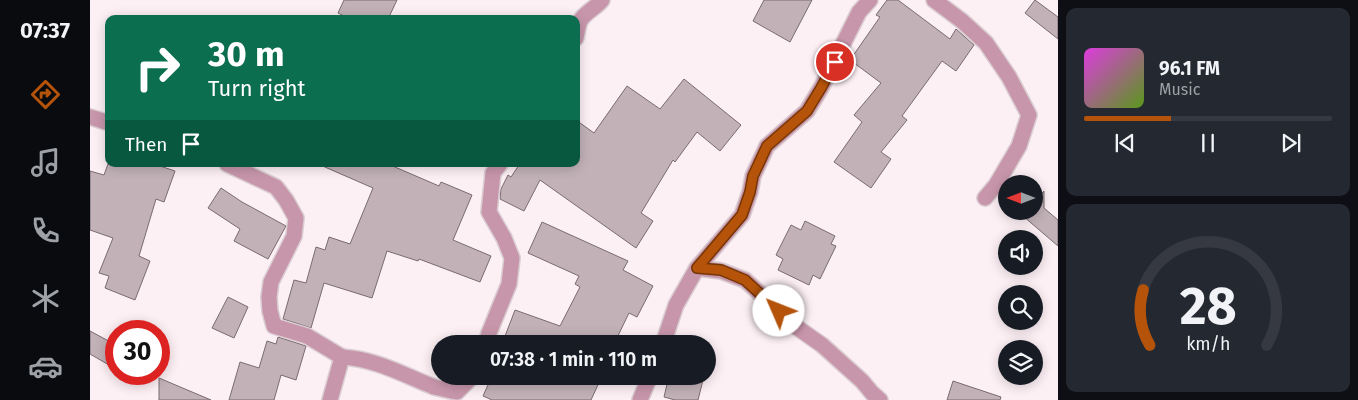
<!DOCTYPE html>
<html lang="en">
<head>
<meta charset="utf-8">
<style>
	:root { --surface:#171b24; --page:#242831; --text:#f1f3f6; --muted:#9ea1a6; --line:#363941; --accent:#b45309 }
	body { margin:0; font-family:"Fira Sans",sans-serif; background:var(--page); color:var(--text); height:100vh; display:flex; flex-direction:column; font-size:19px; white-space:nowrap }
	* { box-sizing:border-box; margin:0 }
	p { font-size:16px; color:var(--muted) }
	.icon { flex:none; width:28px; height:28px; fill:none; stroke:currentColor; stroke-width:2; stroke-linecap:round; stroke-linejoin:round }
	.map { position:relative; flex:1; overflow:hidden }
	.panel { display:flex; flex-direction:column; gap:8px; padding:8px; background:#0d0f14; width:300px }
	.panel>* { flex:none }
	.hud { position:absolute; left:15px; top:15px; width:475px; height:152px; border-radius:10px; box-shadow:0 2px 12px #0003; background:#0b6e4f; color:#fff; overflow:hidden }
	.needle { width:32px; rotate:270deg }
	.controls { position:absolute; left:908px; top:175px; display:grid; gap:10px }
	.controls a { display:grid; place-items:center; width:45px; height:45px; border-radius:50%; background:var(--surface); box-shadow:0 2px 12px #0003; font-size:25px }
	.speed { position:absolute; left:15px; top:320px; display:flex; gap:10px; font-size:25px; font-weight:700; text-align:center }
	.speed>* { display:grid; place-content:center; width:65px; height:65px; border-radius:50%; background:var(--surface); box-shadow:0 2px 12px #0003; line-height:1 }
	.speed .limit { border:8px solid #d22; background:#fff; color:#111 }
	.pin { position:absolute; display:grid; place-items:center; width:42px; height:42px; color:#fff; margin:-21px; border:2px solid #fff; border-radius:50%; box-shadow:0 1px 5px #0007 }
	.me { position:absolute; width:55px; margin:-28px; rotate:314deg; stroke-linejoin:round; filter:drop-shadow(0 0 4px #0008) }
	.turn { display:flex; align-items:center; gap:18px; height:105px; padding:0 20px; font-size:22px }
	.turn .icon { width:65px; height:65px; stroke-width:2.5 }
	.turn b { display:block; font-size:35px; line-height:42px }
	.then { display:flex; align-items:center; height:48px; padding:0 20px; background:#0003; gap:10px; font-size:19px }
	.panel .widget { flex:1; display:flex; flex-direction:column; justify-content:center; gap:8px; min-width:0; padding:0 18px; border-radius:10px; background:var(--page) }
	.panel .dial { align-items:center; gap:0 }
	.dial svg { height:130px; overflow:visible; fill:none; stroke:var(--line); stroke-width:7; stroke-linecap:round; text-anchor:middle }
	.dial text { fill:var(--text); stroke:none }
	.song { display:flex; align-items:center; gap:15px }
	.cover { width:60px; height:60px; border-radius:8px; background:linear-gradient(135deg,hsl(300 70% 55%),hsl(90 70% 35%)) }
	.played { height:5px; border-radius:2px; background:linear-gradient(90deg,var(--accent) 35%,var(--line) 35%) }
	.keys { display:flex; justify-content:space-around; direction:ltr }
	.trip { position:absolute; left:341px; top:335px; width:285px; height:50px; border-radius:25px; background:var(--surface); box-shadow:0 2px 12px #0003; font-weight:600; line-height:50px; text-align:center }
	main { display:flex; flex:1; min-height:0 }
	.tab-bar { display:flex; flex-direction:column; width:90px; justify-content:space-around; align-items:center; background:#090b0e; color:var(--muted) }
	.tab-bar .icon { width:35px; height:35px }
	.tab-bar .on { color:var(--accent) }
	.tab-bar b { font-size:22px; color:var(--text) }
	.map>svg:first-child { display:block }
	.building { fill:#c2b2b8; stroke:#796b71 }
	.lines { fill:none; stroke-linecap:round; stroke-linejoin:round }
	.street-casing { stroke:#daced2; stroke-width:18 }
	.street { stroke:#c896ab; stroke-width:15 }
	.route-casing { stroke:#753606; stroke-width:12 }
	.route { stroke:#b45309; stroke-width:9 }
</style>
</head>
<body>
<main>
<nav class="tab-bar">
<b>07:37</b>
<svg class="icon on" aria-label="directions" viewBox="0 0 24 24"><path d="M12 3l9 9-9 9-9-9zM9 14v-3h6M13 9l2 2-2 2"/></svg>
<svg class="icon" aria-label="music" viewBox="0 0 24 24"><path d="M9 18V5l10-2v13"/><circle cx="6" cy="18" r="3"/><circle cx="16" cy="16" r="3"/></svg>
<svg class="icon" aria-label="phone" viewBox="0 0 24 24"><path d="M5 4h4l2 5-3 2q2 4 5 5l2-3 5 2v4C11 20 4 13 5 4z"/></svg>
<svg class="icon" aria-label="climate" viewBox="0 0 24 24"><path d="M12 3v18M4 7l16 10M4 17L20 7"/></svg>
<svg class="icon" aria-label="car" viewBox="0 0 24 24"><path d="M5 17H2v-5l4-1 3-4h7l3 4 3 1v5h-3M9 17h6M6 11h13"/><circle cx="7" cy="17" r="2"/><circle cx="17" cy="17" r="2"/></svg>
</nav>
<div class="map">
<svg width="968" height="400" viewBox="0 0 968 400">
	<rect width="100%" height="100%" fill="#fdf0f5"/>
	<!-- building -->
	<g class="building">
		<path d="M254,0H307L298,19H260L248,13Z"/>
		<path d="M674,0H722L700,42L663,21Z"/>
		<path d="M797,0H808L860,39L866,29L884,45L866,71L852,61L812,116L817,120L791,152L801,159L781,188L744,162L772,122L764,115L791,83L760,60L790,17L786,15Z"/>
		<path d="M945,0L968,17V39L935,13Z"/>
		<path d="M594,79L651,125L630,151L607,132L585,162L583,160L551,213L563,221L546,248L450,180L434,211L410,199L411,189L418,175L421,177L429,165L428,164H486V120L504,133L537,86L570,109Z"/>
		<path d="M18,164H64L85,171L74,202L66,199L49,256L60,261L45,300L15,288L19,276L9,273L23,238L0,230V171L14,175Z"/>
		<path d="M228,164H298L349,186L351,182L382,195L363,240L401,256L390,282L329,259L328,261L297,251L282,298L234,283L221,328L193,319L204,280L216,283L226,247L235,250L239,237L260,244L283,188Z"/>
		<path d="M131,188L152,202L196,226L178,259L144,241L150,229L118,208Z"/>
		<path d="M954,191V208L968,220V246L933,216L937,211H944V203Z"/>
		<path d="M715,221L745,236L741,244L746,246L730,279L723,275L719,285L688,270L693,259L686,255L701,225L711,230Z"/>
		<path d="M452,222L538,261L533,270L563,286L547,317L539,313L524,344H412L425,310L470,326L490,287L485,284L489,276L438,253Z"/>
		<path d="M138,297L158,307L144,338L122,328Z"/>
		<path d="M0,331L26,345V369L0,354Z"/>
		<path d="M188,337L216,346L206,380L191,375L184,400H139L150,362L169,368L177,341L186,344Z"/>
		<path d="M402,376H512L501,400H402L393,396Z"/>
		<path d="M579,376H614L608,400H585L574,397Z"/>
		<path d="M69,378L121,400H69Z"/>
		<path d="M863,381L911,397L910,400H857Z"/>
	</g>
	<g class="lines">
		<defs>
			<g id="street">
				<path d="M844,0L872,21L896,43L919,77L939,115L929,146L906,185L895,198"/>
				<path d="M486,38C487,33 488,26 490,21C495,12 506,8 512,0"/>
				<path d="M0,117L19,123"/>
				<path d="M137,164L186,187L196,200L206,218L204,236L181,282L179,297L180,311L184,326L217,336L252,357L240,400"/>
				<path d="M607,268L631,271L655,280L675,298L702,324L732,345L772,381L782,393L790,400"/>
				<path d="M396,344L399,333L419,284L422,258L414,238L399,212L403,173L410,164"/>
				<path d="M573,344L586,305L607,268L652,215L660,192L663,176L677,146L717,111L731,88L769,12L780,0"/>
				<path d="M252,357C286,359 314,375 344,387C352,389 360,391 367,392L383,376"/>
				<path d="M550,400L560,376"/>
			</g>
		</defs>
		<!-- street casing -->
		<use href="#street" class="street-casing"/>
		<!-- street -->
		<use href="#street" class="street"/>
	</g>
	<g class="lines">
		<defs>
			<path id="route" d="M689,311L655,280L631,270L607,268L652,215L660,192L663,176L677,146L717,111L731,88L745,62"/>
		</defs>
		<!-- route casing -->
		<use href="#route" class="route-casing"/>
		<!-- route -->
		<use href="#route" class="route"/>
	</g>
</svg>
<div class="controls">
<a><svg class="needle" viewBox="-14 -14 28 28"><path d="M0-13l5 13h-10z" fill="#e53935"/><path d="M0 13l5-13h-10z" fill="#9ea1a6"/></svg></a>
<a><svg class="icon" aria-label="sound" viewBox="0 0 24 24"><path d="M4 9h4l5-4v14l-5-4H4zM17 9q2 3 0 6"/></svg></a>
<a><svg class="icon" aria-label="search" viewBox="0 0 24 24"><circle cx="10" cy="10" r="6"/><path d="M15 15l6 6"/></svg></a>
<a><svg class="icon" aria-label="layers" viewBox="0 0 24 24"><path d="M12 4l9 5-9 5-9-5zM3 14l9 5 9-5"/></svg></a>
</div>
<div class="speed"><div class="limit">30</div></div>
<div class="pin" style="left:745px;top:62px;background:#d93025"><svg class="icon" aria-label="arrive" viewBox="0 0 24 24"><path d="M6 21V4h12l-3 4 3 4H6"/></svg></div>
<svg class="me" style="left:689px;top:311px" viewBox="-20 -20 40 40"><circle r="19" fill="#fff"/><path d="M0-13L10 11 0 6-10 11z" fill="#b45309"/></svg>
<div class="trip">07:38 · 1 min · 110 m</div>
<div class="hud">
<div class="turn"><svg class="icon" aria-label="right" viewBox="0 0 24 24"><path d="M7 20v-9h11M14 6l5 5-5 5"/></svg><div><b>30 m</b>Turn right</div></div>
<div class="then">Then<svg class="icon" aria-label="arrive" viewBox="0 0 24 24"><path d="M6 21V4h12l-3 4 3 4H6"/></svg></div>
</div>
</div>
<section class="panel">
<div class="widget">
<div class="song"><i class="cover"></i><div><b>96.1 FM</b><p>Music</p></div></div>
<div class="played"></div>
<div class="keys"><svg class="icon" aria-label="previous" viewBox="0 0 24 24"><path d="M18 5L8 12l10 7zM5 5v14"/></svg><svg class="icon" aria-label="pause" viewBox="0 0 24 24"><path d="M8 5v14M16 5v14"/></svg><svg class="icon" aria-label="next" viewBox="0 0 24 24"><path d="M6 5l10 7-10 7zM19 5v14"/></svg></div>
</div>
<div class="widget dial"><svg viewBox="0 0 100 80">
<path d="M14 69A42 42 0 1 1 86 69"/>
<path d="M14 69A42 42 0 0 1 10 35" stroke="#b45309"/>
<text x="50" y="56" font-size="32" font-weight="700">28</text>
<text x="50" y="72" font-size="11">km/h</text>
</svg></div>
</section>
</main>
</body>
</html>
